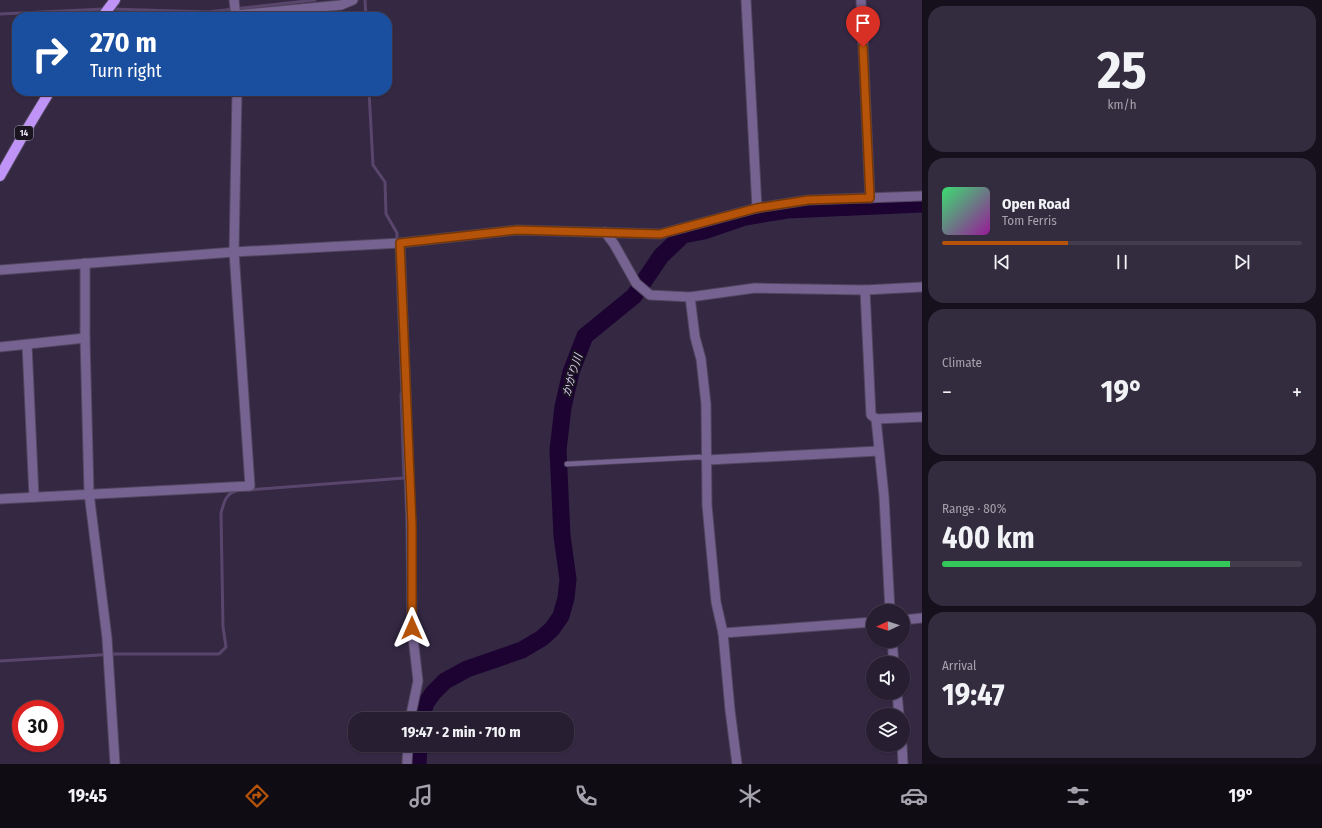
<!DOCTYPE html>
<html lang="en">
<head>
<meta charset="utf-8">
<style>
	:root { --surface:#271e32; --page:#332b3e; --text:#f1f3f6; --muted:#a4a2ac; --line:#433c4d; --accent:#b45309 }
	body { margin:0; font-family:"Fira Sans Condensed","Noto Sans JP",sans-serif; background:var(--page); color:var(--text); height:100vh; display:flex; flex-direction:column; font-size:15px; white-space:nowrap }
	* { box-sizing:border-box; margin:0 }
	p { font-size:13px; color:var(--muted) }
	.icon { flex:none; width:22px; height:22px; fill:none; stroke:currentColor; stroke-width:2; stroke-linecap:round; stroke-linejoin:round }
	.map { position:relative; flex:1; overflow:hidden }
	.drawer { display:flex; flex-direction:column; gap:6px; padding:6px; background:#15101c; width:400px }
	.drawer>* { flex:none }
	.hud { position:absolute; left:12px; top:12px; width:380px; height:84px; border-radius:16px; box-shadow:0 1px 3px #0004,0 0 0 1px var(--line); background:#1a4fa0; color:#fff; overflow:hidden }
	.needle { width:26px; rotate:267deg }
	.fabs { position:absolute; left:866px; top:604px; display:grid; gap:8px }
	.fabs a { display:grid; place-items:center; width:44px; height:44px; border-radius:50%; background:var(--surface); box-shadow:0 1px 3px #0004,0 0 0 1px var(--line); font-size:20px }
	.speed { position:absolute; left:12px; top:700px; display:flex; gap:8px; font-size:20px; font-weight:700; text-align:center }
	.speed>* { display:grid; place-content:center; width:52px; height:52px; border-radius:50%; background:var(--surface); box-shadow:0 1px 3px #0004,0 0 0 1px var(--line); line-height:1 }
	.speed .limit { border:6px solid #d22; background:#fff; color:#111 }
	.pin { position:absolute; display:grid; place-items:center; width:34px; height:34px; color:#fff; margin:-41px -17px; border-radius:50% 50% 50% 0; rotate:-45deg; box-shadow:0 0 4px #0007 }
	.pin .icon { rotate:45deg }
	.me { position:absolute; width:44px; margin:-22px; rotate:0deg; stroke-linejoin:round; filter:drop-shadow(0 0 3px #0008) }
	.turn { display:flex; align-items:center; gap:14px; height:84px; padding:0 12px; font-size:18px }
	.turn .icon { width:52px; height:52px; stroke-width:2.5 }
	.turn b { display:block; font-size:28px; line-height:34px }
	.big { font-size:30px; font-weight:700; line-height:1.1 }
	.drawer .tile { flex:1; display:flex; flex-direction:column; justify-content:center; gap:6px; min-width:0; padding:0 14px; border-radius:16px; background:var(--page) }
	.drawer .dial { align-items:center; gap:0 }
	.dial b { font-size:52px; line-height:1 }
	.song { display:flex; align-items:center; gap:12px }
	.cover { width:48px; height:48px; border-radius:6px; background:linear-gradient(135deg,hsl(140 70% 55%),hsl(300 70% 35%)) }
	.played { height:4px; border-radius:2px; background:linear-gradient(90deg,var(--accent) 35%,var(--line) 35%) }
	.keys { display:flex; justify-content:space-around; direction:ltr }
	.heat { display:flex; justify-content:space-between; align-items:center; font-size:22px; direction:ltr }
	.charge { height:6px; border-radius:3px; background:linear-gradient(90deg,#34c759 80%,var(--line) 0) }
	.trip { position:absolute; left:348px; top:712px; width:226px; height:40px; border-radius:16px; background:var(--surface); box-shadow:0 1px 3px #0004,0 0 0 1px var(--line); font-weight:700; line-height:40px; text-align:center }
	.tabs { display:flex; height:64px; justify-content:space-around; align-items:center; background:#100c14; color:var(--muted) }
	.tabs .icon { width:28px; height:28px }
	.tabs .current { color:var(--accent) }
	.tabs b { font-size:18px; color:var(--text) }
	main { display:flex; flex:1; min-height:0 }
	.map>svg:first-child { display:block }
	.lines { fill:none; stroke-linecap:round; stroke-linejoin:round }
	.stream { stroke:#5a466c; stroke-width:3 }
	.river { stroke:#1c0332; stroke-width:17 }
	.lane-casing { stroke:#51465f; stroke-width:6 }
	.street-casing { stroke:#51465f; stroke-width:11 }
	.primary-casing { stroke:#51465f; stroke-width:12 }
	.lane { stroke:#776392; stroke-width:4.5 }
	.street { stroke:#776392; stroke-width:9 }
	.primary { stroke:#c094f7; stroke-width:10 }
	.route-casing { stroke:#753606; stroke-width:10 }
	.route { stroke:#b45309; stroke-width:7 }
	.labels { text-anchor:middle; stroke-width:4; stroke-linejoin:round; paint-order:stroke }
	.shield { fill:#191420; stroke:#aba5b5; stroke-width:1 }
	.shield-label { font-size:9px; font-weight:bold; fill:#eae3f5 }
	.water-label { font-size:11px; font-style:italic; fill:#ddcdf4; stroke:#191420 }
</style>
</head>
<body>
<main>
<div class="map">
<svg width="922" height="764" viewBox="0 0 922 764">
	<rect width="100%" height="100%" fill="#342843"/>
	<g class="lines">
		<!-- stream -->
		<g class="stream">
			<path d="M365,0L366,17"/>
			<path d="M112,9L208,12L315,0"/>
			<path d="M0,14L104,9"/>
			<path d="M369,91L373,165L385,182L386,214L397,233V242"/>
			<path d="M248,490L404,478L401,394"/>
			<path d="M0,661L116,654H219L226,647L223,627L221,513C224,503 225,494 236,491"/>
		</g>
		<!-- river -->
		<g class="river">
			<path d="M421,719L426,703L433,693L445,681L467,669L522,650L542,638L552,629L561,616L566,598L568,579L562,536L558,450L563,407L571,372L585,336L634,296L661,256L683,235L704,231L745,217L787,210L922,204"/>
			<path d="M418,764L419,745"/>
		</g>
		<defs>
			<path id="lane" d="M567,464L700,457L707,460"/>
			<g id="street">
				<path d="M234,0L236,17"/>
				<path d="M746,0L757,208"/>
				<path d="M861,0L870,198"/>
				<path d="M102,17H123"/>
				<path d="M215,17L341,5L353,0"/>
				<path d="M605,232L614,244L636,283L650,295L690,297L755,288L865,290L922,287"/>
				<path d="M400,243L411,525L412,628L418,681L410,719"/>
				<path d="M85,263V338L89,493L107,638L115,764"/>
				<path d="M0,270L234,252L400,243L517,230L660,234L757,208L808,200L922,196"/>
				<path d="M865,290L871,415L876,419L884,496L890,611"/>
				<path d="M690,297L695,337L701,359L706,404L707,505L716,602L723,633L730,710L737,764"/>
				<path d="M27,345L34,497"/>
				<path d="M0,347L85,338"/>
				<path d="M876,419L922,417"/>
				<path d="M707,460L879,451"/>
				<path d="M0,499L250,486L234,252L237,91"/>
				<path d="M903,620L922,618"/>
				<path d="M723,633L873,622"/>
				<path d="M892,641L894,663"/>
				<path d="M897,693L899,715"/>
				<path d="M902,745L903,764"/>
				<path d="M407,764L408,745"/>
			</g>
			<g id="primary">
				<path d="M102,17L115,0"/>
				<path d="M0,176L21,139L50,91"/>
			</g>
		</defs>
		<!-- lane casing -->
		<use href="#lane" class="lane-casing"/>
		<!-- street casing -->
		<use href="#street" class="street-casing"/>
		<!-- primary casing -->
		<use href="#primary" class="primary-casing"/>
		<!-- lane -->
		<use href="#lane" class="lane"/>
		<!-- street -->
		<use href="#street" class="street"/>
		<!-- primary -->
		<use href="#primary" class="primary"/>
	</g>
	<g class="lines">
		<defs>
			<path id="route" d="M412,628V525L400,243L517,230L660,234L757,208L808,200L870,198L863,47"/>
		</defs>
		<!-- route casing -->
		<use href="#route" class="route-casing"/>
		<!-- route -->
		<use href="#route" class="route"/>
	</g>
	<g class="labels">
		<!-- shield labels -->
		<rect class="shield" x="15" y="126" width="18" height="14" rx="3"/>
		<g class="shield-label">
			<text x="24" y="136">14</text>
		</g>
		<!-- water labels -->
		<g class="water-label">
			<text transform="translate(572 375) rotate(-73)" y="4">かがり川</text>
		</g>
	</g>
</svg>
<div class="fabs">
<a><svg class="needle" viewBox="-14 -14 28 28"><path d="M0-13l5 13h-10z" fill="#e53935"/><path d="M0 13l5-13h-10z" fill="#a4a2ac"/></svg></a>
<a><svg class="icon" aria-label="sound" viewBox="0 0 24 24"><path d="M4 9h4l5-4v14l-5-4H4zM17 9q2 3 0 6"/></svg></a>
<a><svg class="icon" aria-label="layers" viewBox="0 0 24 24"><path d="M12 4l9 5-9 5-9-5zM3 14l9 5 9-5"/></svg></a>
</div>
<div class="speed"><div class="limit">30</div></div>
<div class="pin" style="left:863px;top:47px;background:#d93025"><svg class="icon" aria-label="arrive" viewBox="0 0 24 24"><path d="M6 21V4h12l-3 4 3 4H6"/></svg></div>
<svg class="me" style="left:412px;top:628px" viewBox="-20 -20 40 40"><path d="M0-17L14 15 0 8-14 15z" fill="#b45309" stroke="#fff" stroke-width="4"/></svg>
<div class="trip">19:47 · 2 min · 710 m</div>
<div class="hud">
<div class="turn"><svg class="icon" aria-label="right" viewBox="0 0 24 24"><path d="M7 20v-9h11M14 6l5 5-5 5"/></svg><div><b>270 m</b>Turn right</div></div>
</div>
</div>
<section class="drawer">
<div class="tile dial"><b>25</b><p>km/h</p></div>
<div class="tile">
<div class="song"><i class="cover"></i><div><b>Open Road</b><p>Tom Ferris</p></div></div>
<div class="played"></div>
<div class="keys"><svg class="icon" aria-label="previous" viewBox="0 0 24 24"><path d="M18 5L8 12l10 7zM5 5v14"/></svg><svg class="icon" aria-label="pause" viewBox="0 0 24 24"><path d="M8 5v14M16 5v14"/></svg><svg class="icon" aria-label="next" viewBox="0 0 24 24"><path d="M6 5l10 7-10 7zM19 5v14"/></svg></div>
</div>
<div class="tile"><p>Climate</p>
<div class="heat"><a>−</a><b class="big">19°</b><a>+</a></div>
</div>
<div class="tile"><p>Range · 80%</p><b class="big">400 km</b><div class="charge"></div></div>
<div class="tile"><p>Arrival</p><b class="big">19:47</b></div>
</section>
</main>
<nav class="tabs">
<b>19:45</b>
<svg class="icon current" aria-label="directions" viewBox="0 0 24 24"><path d="M12 3l9 9-9 9-9-9zM9 14v-3h6M13 9l2 2-2 2"/></svg>
<svg class="icon" aria-label="music" viewBox="0 0 24 24"><path d="M9 18V5l10-2v13"/><circle cx="6" cy="18" r="3"/><circle cx="16" cy="16" r="3"/></svg>
<svg class="icon" aria-label="phone" viewBox="0 0 24 24"><path d="M5 4h4l2 5-3 2q2 4 5 5l2-3 5 2v4C11 20 4 13 5 4z"/></svg>
<svg class="icon" aria-label="climate" viewBox="0 0 24 24"><path d="M12 3v18M4 7l16 10M4 17L20 7"/></svg>
<svg class="icon" aria-label="car" viewBox="0 0 24 24"><path d="M5 17H2v-5l4-1 3-4h7l3 4 3 1v5h-3M9 17h6M6 11h13"/><circle cx="7" cy="17" r="2"/><circle cx="17" cy="17" r="2"/></svg>
<svg class="icon" aria-label="filters" viewBox="0 0 24 24"><path d="M4 7h16M4 17h16"/><circle cx="9" cy="7" r="2"/><circle cx="15" cy="17" r="2"/></svg>
<b>19°</b>
</nav>
</body>
</html>
